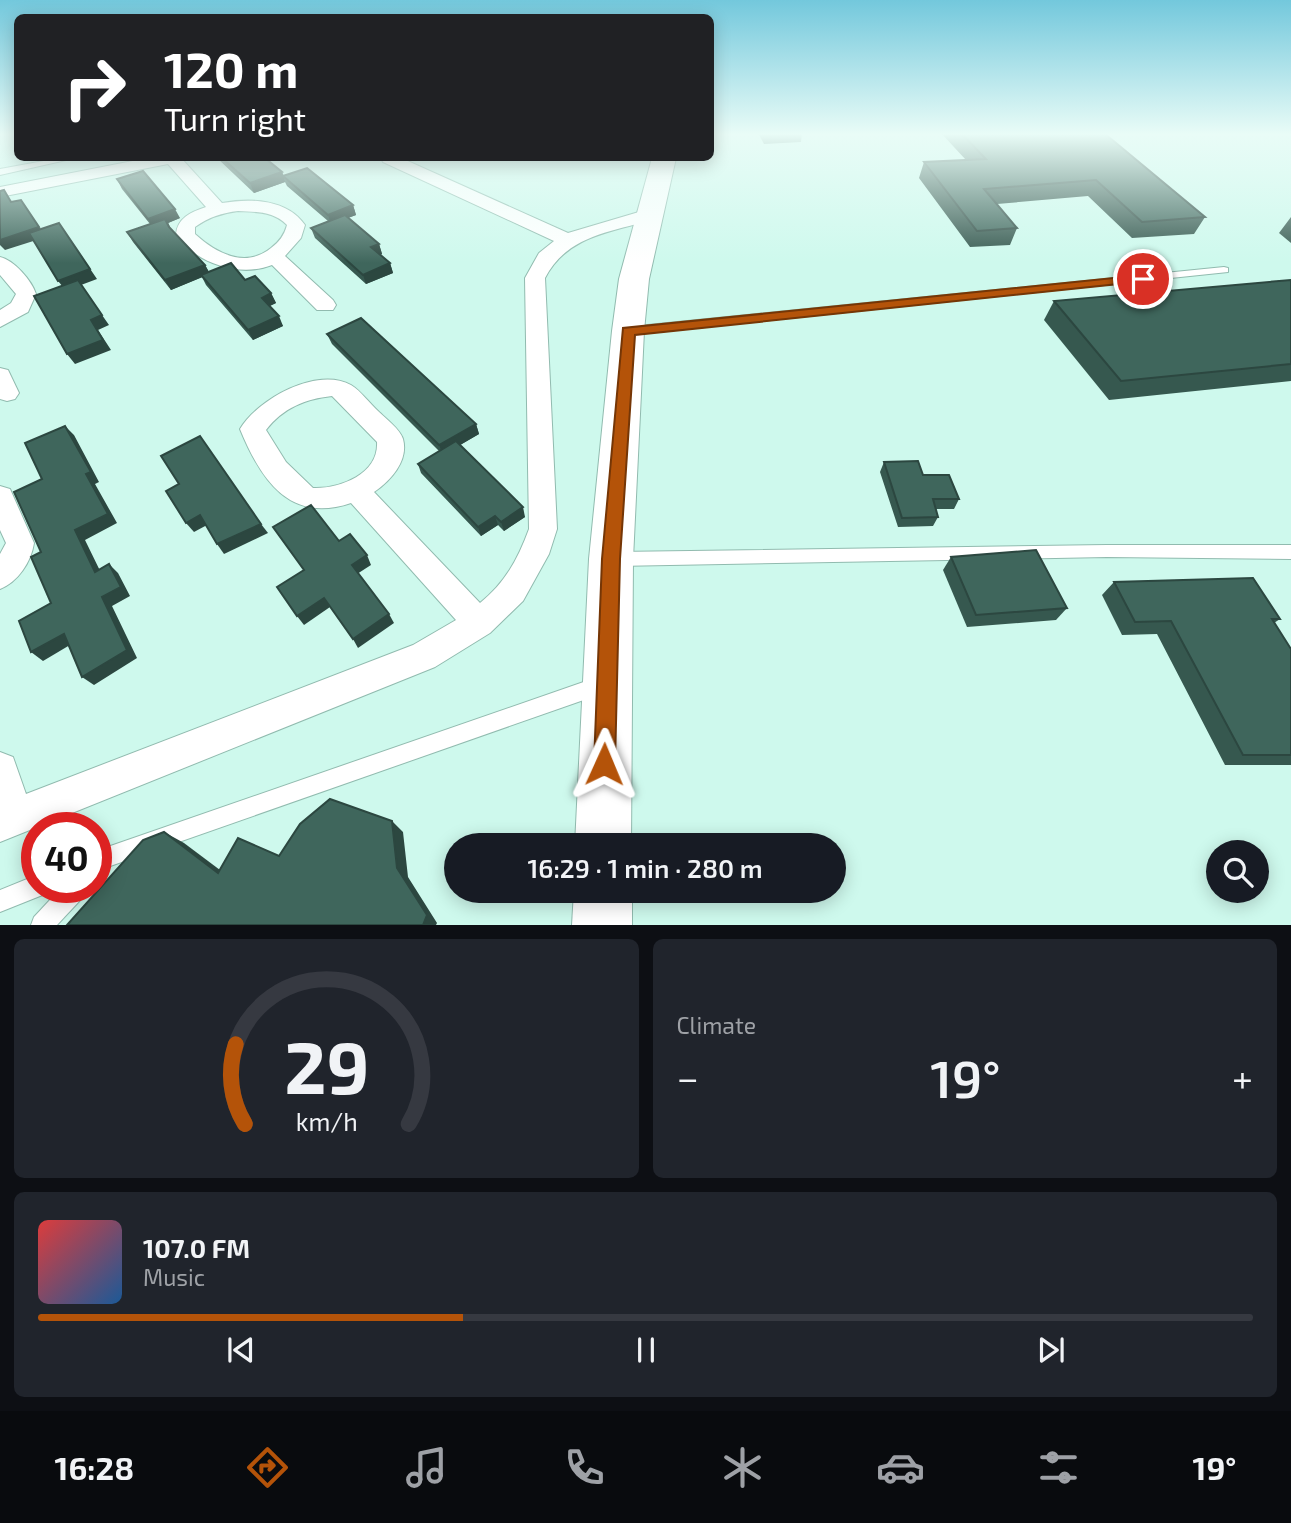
<!DOCTYPE html>
<html lang="en">
<head>
<meta charset="utf-8">
<style>
	:root { --surface:#171b24; --page:#20242c; --text:#f1f3f6; --muted:#9ea1a6; --line:#363941; --accent:#b45309 }
	body { margin:0; font-family:"Exo 2",sans-serif; background:var(--page); color:var(--text); height:100vh; display:flex; flex-direction:column; font-size:26px; white-space:nowrap }
	* { box-sizing:border-box; margin:0 }
	p { font-size:23px; color:var(--muted) }
	.icon { flex:none; width:38px; height:38px; fill:none; stroke:currentColor; stroke-width:2; stroke-linecap:round; stroke-linejoin:round }
	.map { position:relative; height:925px; overflow:hidden }
	.drawer { display:flex; flex-direction:column; gap:14px; padding:14px; background:#0d0f14; flex:1 }
	.drawer>* { flex:none }
	.hud { position:absolute; left:14px; top:14px; width:700px; height:147px; border-radius:10px; box-shadow:0 4px 18px #0003; background:#202124; color:#fff; overflow:hidden }
	.tools { position:absolute; left:1206px; top:840px; display:grid; gap:14px }
	.tools a { display:grid; place-items:center; width:63px; height:63px; border-radius:50%; background:var(--surface); box-shadow:0 4px 18px #0003; font-size:35px }
	.speed { position:absolute; left:21px; top:812px; display:flex; gap:14px; font-size:35px; font-weight:700; text-align:center }
	.speed>* { display:grid; place-content:center; width:91px; height:91px; border-radius:50%; background:var(--surface); box-shadow:0 4px 18px #0003; line-height:1 }
	.speed .limit { border:10px solid #d22; background:#fff; color:#111 }
	.pin { position:absolute; display:grid; place-items:center; width:60px; height:60px; color:#fff; margin:-30px; border:4px solid #fff; border-radius:50%; box-shadow:0 2px 7px #0007 }
	.me { position:absolute; width:77px; margin:-38px; rotate:1deg; stroke-linejoin:round; filter:drop-shadow(0 0 5px #0008) }
	.turn { display:flex; align-items:center; gap:24px; height:147px; padding:0 35px; font-size:32px }
	.turn .icon { width:91px; height:91px; stroke-width:2.5 }
	.turn b { display:block; font-size:49px; line-height:60px }
	.big { font-size:52px; font-weight:600; line-height:1.1 }
	.drawer .widget { flex:1; display:flex; flex-direction:column; justify-content:center; gap:10px; min-width:0; padding:0 24px; border-radius:10px; background:var(--page) }
	.drawer .dial { align-items:center; gap:0 }
	.dial svg { height:182px; overflow:visible; fill:none; stroke:var(--line); stroke-width:7; stroke-linecap:round; text-anchor:middle }
	.dial text { fill:var(--text); stroke:none }
	.song { display:flex; align-items:center; gap:21px }
	.cover { width:84px; height:84px; border-radius:10px; background:linear-gradient(135deg,hsl(0 70% 55%),hsl(210 70% 35%)) }
	.played { height:7px; border-radius:4px; background:linear-gradient(90deg,var(--accent) 35%,var(--line) 35%) }
	.keys { display:flex; justify-content:space-around; direction:ltr }
	.heat { display:flex; justify-content:space-between; align-items:center; font-size:38px; direction:ltr }
	.drawer .tiles { flex:1; display:grid; gap:14px; grid-template-columns:1fr 1fr }
	.widget:last-child { grid-column:span 2 }
	.trip { position:absolute; left:444px; top:833px; width:402px; height:70px; border-radius:35px; background:var(--surface); box-shadow:0 4px 18px #0003; font-weight:600; line-height:70px; text-align:center }
	.dock { display:flex; height:112px; justify-content:space-around; align-items:center; background:#090b0e; color:var(--muted) }
	.dock .icon { width:49px; height:49px }
	.dock .current { color:var(--accent) }
	.dock b { font-size:32px; color:var(--text) }
	.map>svg:first-child { display:block }
	.lines { fill:none; stroke-linecap:round; stroke-linejoin:round }
	.lane-casing { stroke:#91bbaf; stroke-width:2 }
	.street-casing { stroke:#91bbaf; stroke-width:2 }
	.secondary-casing { stroke:#91bbaf; stroke-width:2 }
	.lane { fill:#fff; fill-rule:evenodd }
	.street { fill:#fff; fill-rule:evenodd }
	.secondary { fill:#fff; fill-rule:evenodd }
	.wall { fill:#36584f }
	.shaded-wall { fill:#2c4740 }
	.building { fill:#3f665c; stroke:#2c4740; stroke-width:2 }
	.route { fill:#b45309; stroke:#753606; stroke-width:2 }
</style>
</head>
<body>
<div class="map">
<svg width="1291" height="925" viewBox="0 0 1291 925">
	<rect width="100%" height="100%" fill="#cef9ed"/>
	<g class="lines">
		<defs>
			<g id="lane">
				<path d="M60,158H75L0,175V169Z"/>
				<path d="M1224,267L1228,268V272L628,335L622,331L628,327Z"/>
				<path d="M1107,545H1291V559L1107,557L616,566L610,564L608,559L610,554L616,552Z"/>
				<path d="M598,677L604,680L607,686L604,692L598,695L96,871V851Z"/>
				<path d="M37,875V887H47L45,894L0,912V890Z"/>
				<path d="M62,887H88L85,895L57,925H31L34,917Z"/>
			</g>
			<g id="street">
				<path d="M148,158H181L222,203C251,198 287,199 305,225L301,238L285,256L333,300L336,305L333,310H317L272,265C239,278 196,263 176,235C177,218 191,212 206,207L168,164L0,197V187ZM238,211C256,212 273,211 287,225C284,236 279,242 271,248C245,269 216,253 195,234V227C209,217 222,213 238,211Z"/>
				<path d="M381,158H401L568,233L649,209L658,215L655,219C612,232 567,235 545,278L557,529L549,554L523,601L490,633L435,667L0,842V752L13,757L26,794L413,645L456,620L351,503C290,524 261,480 240,429C258,399 317,366 351,385C361,391 370,404 378,411C386,419 400,429 403,439C409,461 390,481 374,492L480,603C505,583 518,559 529,529L525,278L539,253L554,241L383,162ZM332,396L377,442C379,474 340,489 313,488L286,462L266,430C283,408 305,399 332,396Z"/>
				<path d="M0,257C14,260 32,281 36,294L28,312L0,327V310L11,303L16,294L0,275Z"/>
				<path d="M0,368L8,370L19,393L15,399L7,401L0,399Z"/>
				<path d="M0,486L10,489L34,543C31,562 18,582 0,589V554L6,543L0,530Z"/>
			</g>
			<g id="secondary">
				<path d="M652,158H676L649,279L644,331L633,559L631,845H575L589,559L612,331L619,279Z"/>
				<path d="M574,891H632V925H572Z"/>
			</g>
		</defs>
		<!-- lane casing -->
		<use href="#lane" class="lane-casing"/>
		<!-- street casing -->
		<use href="#street" class="street-casing"/>
		<!-- secondary casing -->
		<use href="#secondary" class="secondary-casing"/>
		<!-- lane -->
		<use href="#lane" class="lane"/>
		<!-- street -->
		<use href="#street" class="street"/>
		<!-- secondary -->
		<use href="#secondary" class="secondary"/>
	</g>
	<!-- wall -->
	<g class="wall">
		<path d="M758,133H802L801,142L764,144Z"/>
		<path d="M941,133H1104L1205,217L1194,234L1132,238L1088,196L997,204L1017,228L1010,245L970,247L919,178L924,162L966,160Z"/>
		<path d="M217,158H265L282,172L284,176L353,205L356,215L348,218L379,244L382,254L380,255L390,263L393,273L366,284L315,238L311,228L328,221L287,186L285,182L254,193Z"/>
		<path d="M117,179L180,218L168,223L171,230L205,265L209,272L245,280L271,293L276,303L270,306L283,326L253,340L206,285L202,277L171,290L133,242L127,232L150,224L122,189Z"/>
		<path d="M1291,217V243L1279,233Z"/>
		<path d="M1291,280V381L1109,400L1044,320L1054,301Z"/>
		<path d="M327,334L476,424L479,434L460,445L525,517L504,531L498,525L481,536L421,473L418,464L439,451L332,344Z"/>
		<path d="M884,462L923,475L959,499L954,509H936L938,517L933,526L898,527L880,472Z"/>
		<path d="M951,557L1067,608L1056,620L967,627L943,570Z"/>
		<path d="M1114,582L1280,619L1274,623L1291,649V765H1225L1157,634L1122,635L1102,595Z"/>
	</g>
	<!-- shaded-wall -->
	<g class="shaded-wall">
		<path d="M282,172L285,182L254,193L250,183Z"/>
		<path d="M21,200L46,237L5,250L0,245V240Z"/>
		<path d="M353,205L356,215L331,224L328,215Z"/>
		<path d="M175,209L180,218L168,223L171,229H154L148,219Z"/>
		<path d="M59,223L97,279L81,285L109,325L98,330L111,350L75,364L67,354L91,320L58,281Z"/>
		<path d="M379,244L382,254L374,257L371,247Z"/>
		<path d="M390,263L393,273L366,284L363,275Z"/>
		<path d="M205,265L210,274L171,290L165,280Z"/>
		<path d="M271,293L276,303L267,307L262,298Z"/>
		<path d="M279,316L283,326L253,340L248,330Z"/>
		<path d="M476,424L479,434L443,455L439,445Z"/>
		<path d="M65,426L74,435L99,482L95,484L117,523L85,540L105,581L95,572L75,530L86,474Z"/>
		<path d="M523,507L525,517L504,531L501,522Z"/>
		<path d="M200,515L207,525L194,532L186,523Z"/>
		<path d="M495,516L498,525L481,536L478,527Z"/>
		<path d="M261,524L268,533L224,554L217,544Z"/>
		<path d="M367,555L371,565L357,574L352,565Z"/>
		<path d="M109,564L118,573L130,596L112,606L137,658L94,685L82,677Z"/>
		<path d="M324,598L330,607L304,625L297,616Z"/>
		<path d="M389,614L394,623L358,648L353,639Z"/>
		<path d="M64,634L75,642L43,661L31,652Z"/>
		<path d="M392,821L403,832L408,877L437,923L436,925H423L397,868Z"/>
		<path d="M164,832L184,843L236,882L218,873Z"/>
	</g>
	<!-- building -->
	<g class="building">
		<path d="M961,133H1104L1205,217L1142,222L1096,180L984,189L1017,228L977,231L924,162L986,159Z"/>
		<path d="M222,158H265L282,172L250,183Z"/>
		<path d="M307,168L353,205L328,215L283,176Z"/>
		<path d="M143,171L175,209L148,219L117,179Z"/>
		<path d="M4,190L11,202L21,200L39,227L0,240V191Z"/>
		<path d="M345,215L379,244L371,247L390,263L363,275L311,228Z"/>
		<path d="M165,219L169,227L205,265L165,280L127,232Z"/>
		<path d="M59,223L90,269L58,281L29,233Z"/>
		<path d="M231,263L245,280L255,276L271,293L262,298L279,316L248,330L201,275Z"/>
		<path d="M78,280L102,315L91,320L103,340L67,354L34,296Z"/>
		<path d="M1291,280V364L1121,381L1054,301Z"/>
		<path d="M361,318L476,424L439,445L327,334Z"/>
		<path d="M65,426L91,472L86,474L108,514L75,530L95,572L109,564L121,587L102,597L127,650L82,677L64,634L31,652L19,621L51,603L31,557L41,552L14,492L42,479L25,443Z"/>
		<path d="M200,436L261,524L217,544L200,515L186,523L166,491L179,484L161,456Z"/>
		<path d="M456,441L523,507L501,522L495,516L478,527L418,464Z"/>
		<path d="M918,461L923,475H949L959,499H933L938,517L902,518L884,462Z"/>
		<path d="M311,505L339,541L350,534L367,555L352,565L389,614L353,639L324,598L297,616L277,587L304,570L273,527Z"/>
		<path d="M1036,550L1067,608L976,615L951,557Z"/>
		<path d="M1253,578L1280,619H1272L1291,649V755H1243L1171,621L1135,622L1114,582Z"/>
		<path d="M330,799L392,821L397,868L427,915L423,925H67L143,840L164,832L218,873L238,838L279,856L300,824Z"/>
	</g>
	<!-- sky -->
	<linearGradient id="sky" x2="0" y2="1"><stop stop-color="#73c8dc"/><stop offset="0.51" stop-color="#e9fcf7"/><stop offset="1" stop-color="#e9fcf7" stop-opacity="0"/></linearGradient>
	<rect width="1291" height="263" fill="url(#sky)"/>
	<!-- route -->
	<path class="route" d="M1143,275L1147,276V281L635,335L620,559L615,764L612,772L604,775L597,772L594,764L602,559L623,328Z"/>
</svg>
<div class="tools">
<a><svg class="icon" aria-label="search" viewBox="0 0 24 24"><circle cx="10" cy="10" r="6"/><path d="M15 15l6 6"/></svg></a>
</div>
<div class="speed"><div class="limit">40</div></div>
<div class="pin" style="left:1143px;top:279px;background:#d93025"><svg class="icon" aria-label="arrive" viewBox="0 0 24 24"><path d="M6 21V4h12l-3 4 3 4H6"/></svg></div>
<svg class="me" style="left:604px;top:764px" viewBox="-20 -20 40 40"><path d="M0-17L14 15 0 8-14 15z" fill="#b45309" stroke="#fff" stroke-width="4"/></svg>
<div class="trip">16:29 · 1 min · 280 m</div>
<div class="hud">
<div class="turn"><svg class="icon" aria-label="right" viewBox="0 0 24 24"><path d="M7 20v-9h11M14 6l5 5-5 5"/></svg><div><b>120 m</b>Turn right</div></div>
</div>
</div>
<section class="drawer">
<div class="tiles">
<div class="widget dial"><svg viewBox="0 0 100 80">
<path d="M14 69A42 42 0 1 1 86 69"/>
<path d="M14 69A42 42 0 0 1 10 34" stroke="#b45309"/>
<text x="50" y="56" font-size="32" font-weight="700">29</text>
<text x="50" y="72" font-size="11">km/h</text>
</svg></div>
<div class="widget"><p>Climate</p>
<div class="heat"><a>−</a><b class="big">19°</b><a>+</a></div>
</div>
<div class="widget">
<div class="song"><i class="cover"></i><div><b>107.0 FM</b><p>Music</p></div></div>
<div class="played"></div>
<div class="keys"><svg class="icon" aria-label="previous" viewBox="0 0 24 24"><path d="M18 5L8 12l10 7zM5 5v14"/></svg><svg class="icon" aria-label="pause" viewBox="0 0 24 24"><path d="M8 5v14M16 5v14"/></svg><svg class="icon" aria-label="next" viewBox="0 0 24 24"><path d="M6 5l10 7-10 7zM19 5v14"/></svg></div>
</div>
</div>
</section>
<nav class="dock">
<b>16:28</b>
<svg class="icon current" aria-label="directions" viewBox="0 0 24 24"><path d="M12 3l9 9-9 9-9-9zM9 14v-3h6M13 9l2 2-2 2"/></svg>
<svg class="icon" aria-label="music" viewBox="0 0 24 24"><path d="M9 18V5l10-2v13"/><circle cx="6" cy="18" r="3"/><circle cx="16" cy="16" r="3"/></svg>
<svg class="icon" aria-label="phone" viewBox="0 0 24 24"><path d="M5 4h4l2 5-3 2q2 4 5 5l2-3 5 2v4C11 20 4 13 5 4z"/></svg>
<svg class="icon" aria-label="climate" viewBox="0 0 24 24"><path d="M12 3v18M4 7l16 10M4 17L20 7"/></svg>
<svg class="icon" aria-label="car" viewBox="0 0 24 24"><path d="M5 17H2v-5l4-1 3-4h7l3 4 3 1v5h-3M9 17h6M6 11h13"/><circle cx="7" cy="17" r="2"/><circle cx="17" cy="17" r="2"/></svg>
<svg class="icon" aria-label="filters" viewBox="0 0 24 24"><path d="M4 7h16M4 17h16"/><circle cx="9" cy="7" r="2"/><circle cx="15" cy="17" r="2"/></svg>
<b>19°</b>
</nav>
</body>
</html>
